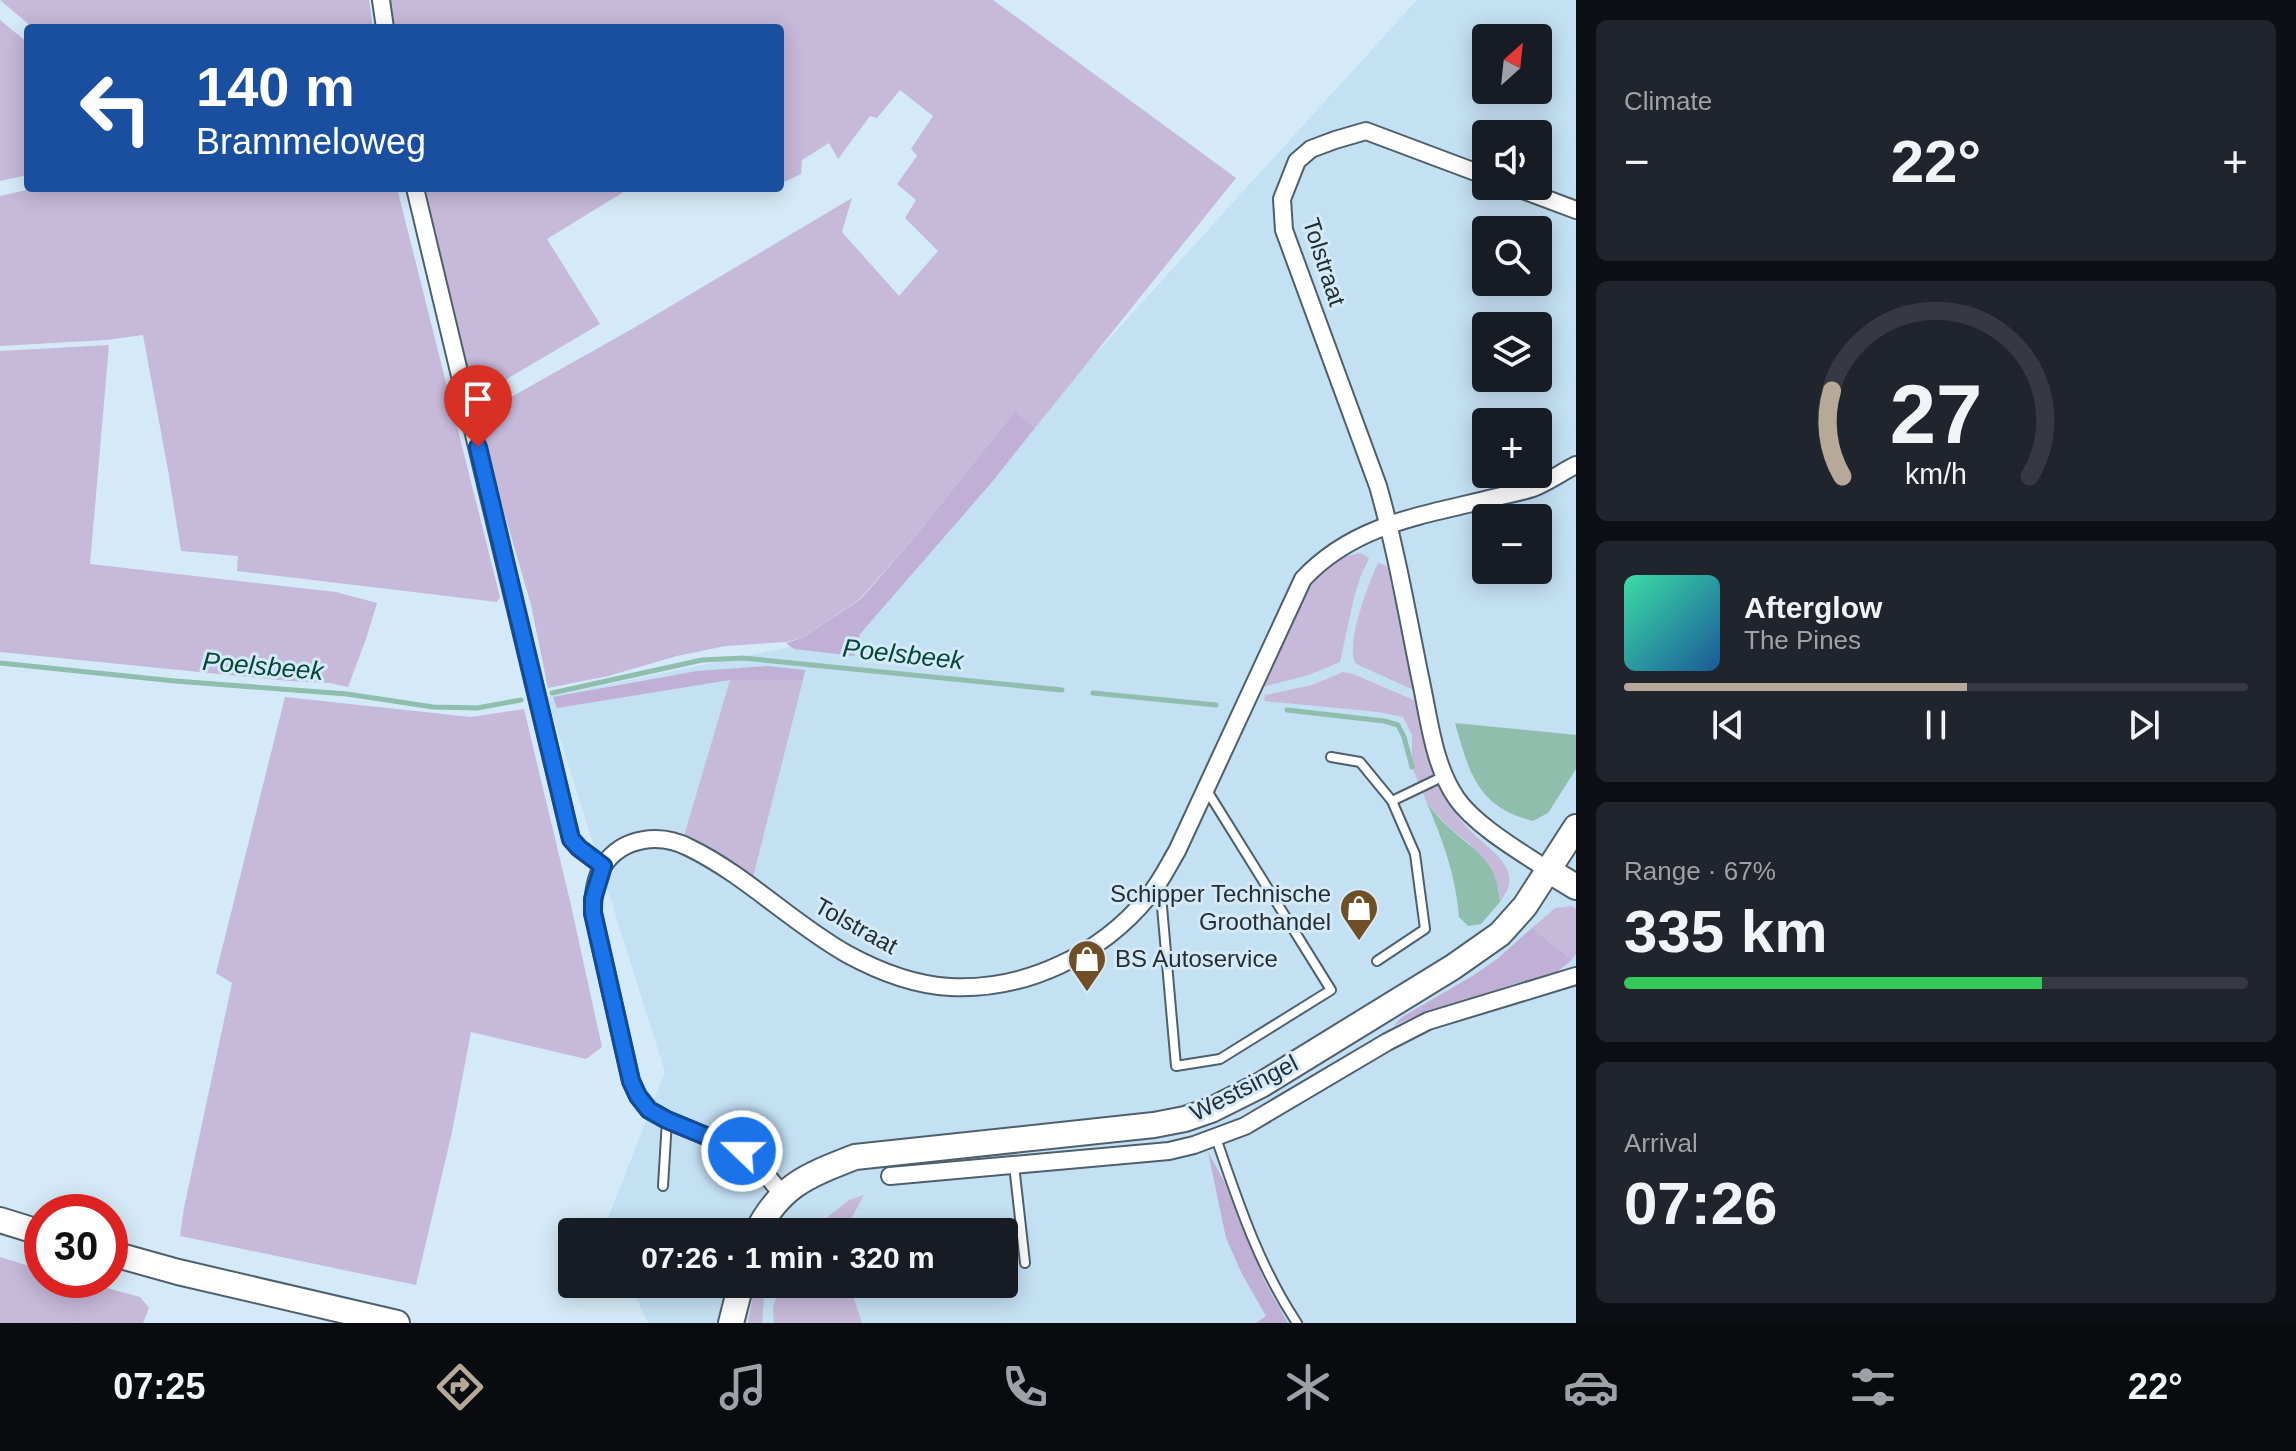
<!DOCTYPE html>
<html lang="en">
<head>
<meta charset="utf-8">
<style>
	:root { --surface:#171b24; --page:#20242c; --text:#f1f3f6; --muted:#9ea1a6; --line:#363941; --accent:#b7a998 }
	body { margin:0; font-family:Arial,sans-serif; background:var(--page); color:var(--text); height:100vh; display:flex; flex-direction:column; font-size:30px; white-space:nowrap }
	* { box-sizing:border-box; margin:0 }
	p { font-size:26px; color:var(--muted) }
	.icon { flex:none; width:44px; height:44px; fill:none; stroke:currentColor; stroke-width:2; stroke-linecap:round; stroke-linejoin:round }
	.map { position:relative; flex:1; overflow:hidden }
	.side { display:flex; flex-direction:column; gap:20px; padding:20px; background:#0d0f14; width:720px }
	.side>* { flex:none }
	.banner { position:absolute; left:24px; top:24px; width:760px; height:168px; border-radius:8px; box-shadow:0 4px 20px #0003; background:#1a4fa0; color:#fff; overflow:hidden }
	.needle { width:52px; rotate:27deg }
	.fabs { position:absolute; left:1472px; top:24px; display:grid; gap:16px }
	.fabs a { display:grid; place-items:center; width:80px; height:80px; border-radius:8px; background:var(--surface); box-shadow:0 4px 20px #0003; font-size:40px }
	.speed { position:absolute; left:24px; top:1194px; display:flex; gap:16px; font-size:40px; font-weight:700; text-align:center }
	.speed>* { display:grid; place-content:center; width:104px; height:104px; border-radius:50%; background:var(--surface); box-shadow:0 4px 20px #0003; line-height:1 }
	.speed .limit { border:12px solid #d22; background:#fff; color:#111 }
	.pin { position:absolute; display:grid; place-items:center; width:68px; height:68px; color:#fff; margin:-82px -34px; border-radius:50% 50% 50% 0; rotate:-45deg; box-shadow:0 0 8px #0007 }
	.pin .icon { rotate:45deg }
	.me { position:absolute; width:88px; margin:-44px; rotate:292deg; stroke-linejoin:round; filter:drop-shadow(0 0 6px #0008) }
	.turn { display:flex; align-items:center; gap:28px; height:168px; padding:0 40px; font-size:36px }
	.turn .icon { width:104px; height:104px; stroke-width:2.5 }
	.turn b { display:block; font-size:56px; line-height:68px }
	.big { font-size:60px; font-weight:600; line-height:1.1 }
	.side .card { flex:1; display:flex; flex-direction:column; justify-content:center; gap:12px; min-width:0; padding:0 28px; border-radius:12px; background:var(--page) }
	.side .dial { align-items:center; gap:0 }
	.dial svg { height:208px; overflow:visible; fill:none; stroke:var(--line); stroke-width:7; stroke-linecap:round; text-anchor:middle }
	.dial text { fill:var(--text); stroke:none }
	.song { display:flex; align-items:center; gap:24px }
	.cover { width:96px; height:96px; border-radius:12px; background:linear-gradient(135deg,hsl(160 70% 55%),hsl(210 70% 35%)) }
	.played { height:8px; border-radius:4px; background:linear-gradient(90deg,var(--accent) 55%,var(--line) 55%) }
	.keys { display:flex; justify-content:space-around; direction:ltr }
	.heat { display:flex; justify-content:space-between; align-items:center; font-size:44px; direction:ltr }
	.charge { height:12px; border-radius:6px; background:linear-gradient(90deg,#34c759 67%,var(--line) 0) }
	.trip { position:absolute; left:558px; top:1218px; width:460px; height:80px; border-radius:8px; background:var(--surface); box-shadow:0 4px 20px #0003; font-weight:600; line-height:80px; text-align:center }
	.dock { display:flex; height:128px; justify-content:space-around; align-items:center; background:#090b0e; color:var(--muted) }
	.dock .icon { width:56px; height:56px }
	.dock .selected { color:var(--accent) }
	.dock b { font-size:36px; color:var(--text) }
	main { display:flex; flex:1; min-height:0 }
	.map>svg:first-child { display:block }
	.built { fill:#c4e0f3; fill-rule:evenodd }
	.green { fill:#c6b9d9 }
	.forest { fill:#c0b0d5 }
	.water { fill:#8fbead }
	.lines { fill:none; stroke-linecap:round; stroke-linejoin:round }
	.stream { stroke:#8fbead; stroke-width:5 }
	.lane-casing { stroke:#4e606c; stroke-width:12 }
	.street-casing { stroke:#4e606c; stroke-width:20 }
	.secondary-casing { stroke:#4e606c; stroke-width:28 }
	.lane { stroke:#fff; stroke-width:8 }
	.street { stroke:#fff; stroke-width:16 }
	.secondary { stroke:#fff; stroke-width:24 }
	.route-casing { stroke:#114b97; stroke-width:20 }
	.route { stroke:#1a73e8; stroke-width:14 }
	.labels { text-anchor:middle; stroke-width:6; stroke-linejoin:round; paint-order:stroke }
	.street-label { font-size:24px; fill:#262e33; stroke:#d5eaf8 }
	.poi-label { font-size:24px; fill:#262e33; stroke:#d5eaf8; text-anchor:end }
	.water-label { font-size:26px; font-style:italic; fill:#044737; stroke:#d5eaf8 }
</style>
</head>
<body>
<main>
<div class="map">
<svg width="1576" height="1323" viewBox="0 0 1576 1323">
	<rect width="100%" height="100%" fill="#d5eaf8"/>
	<!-- built -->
	<path class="built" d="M1417,0H1576V1323H648L630,1284H1004V1232H607L605,1226L665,1072L547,697L838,637ZM1486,38H1538V90H1486ZM1486,134H1538V186H1486ZM1486,230H1538V282H1486ZM1486,326H1538V378H1486ZM1486,422H1538V474H1486ZM1486,518H1538V570H1486Z"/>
	<!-- green -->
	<g class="green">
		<path d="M0,0H369L373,28H33Z"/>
		<path d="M387,0H993L1236,178L1035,428L1015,411L918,533L860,599L802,638L786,642L725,646L677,656L608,676L548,688L531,605L477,419L479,415L632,329L852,198L842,232L899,296L938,251L905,218L916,200L897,184L917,156L911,149L933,116L900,90L877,118L870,116L838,159L829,143L802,160L801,174L780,184V28H392Z"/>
		<path d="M0,20L28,43V175L0,181Z"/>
		<path d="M35,188H397L500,597L497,602L237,571L238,556L181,551L168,470L143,335L106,340L0,346V196Z"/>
		<path d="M419,188H630L547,239L600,324L490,389L475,396L471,395Z"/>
		<path d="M109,345L90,564L336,592L377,603L366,639L348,687L330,683L289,681L0,652V351Z"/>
		<path d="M1361,553L1369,558L1360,578L1354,597L1340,662L1309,675L1262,687C1279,652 1301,585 1332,563C1340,557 1351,555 1361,553Z"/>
		<path d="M1378,563L1387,566L1414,690L1356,664C1344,645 1369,583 1378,563Z"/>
		<path d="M1343,672L1353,674L1416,701C1426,745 1434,787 1463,823C1474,837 1498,852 1506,867C1513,881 1508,891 1500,902L1499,890L1470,844L1447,826L1427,803L1412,767V735L1403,717L1378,712L1264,701L1265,695L1312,685Z"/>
		<path d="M773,679L803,680L753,877L695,839L684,836L730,680Z"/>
		<path d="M285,697L471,717L524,709L570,901L602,1047L586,1059L471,1032L452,1132L416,1285L180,1236L184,1208L232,983L216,973Z"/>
		<path d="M1572,906L1576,909V954L1572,960L1532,928L1555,908Z"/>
		<path d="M864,1195L844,1232H809L849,1200Z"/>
		<path d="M0,1257L42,1270V1280H77L140,1297L149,1308L143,1323H0Z"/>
		<path d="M755,1284H768L764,1298L762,1323H748Z"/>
		<path d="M780,1284H849L862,1323H774L773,1308Z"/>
	</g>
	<!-- forest -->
	<g class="forest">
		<path d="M1015,411L1035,428L992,482L860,634L854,656L794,649L786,643L802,638L861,599L918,533Z"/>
		<path d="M767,666L805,670L803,680H730L557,708L553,697L697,671Z"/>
		<path d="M1532,928L1572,960L1550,977L1517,983L1414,1017L1393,1026L1402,1017L1474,975L1497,959Z"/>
		<path d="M1208,1152L1223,1179L1265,1282L1288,1323H1256L1266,1316L1242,1274L1226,1238Z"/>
	</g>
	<!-- water -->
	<g class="water">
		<path d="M1455,723L1576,735V769L1548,813L1533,821C1477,807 1469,772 1455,723Z"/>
		<path d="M1427,803C1434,811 1440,820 1448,827C1476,852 1497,860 1500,902L1481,924L1468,926L1459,917C1456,876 1443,841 1427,803Z"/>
	</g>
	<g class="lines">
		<!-- stream -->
		<g class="stream">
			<path d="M0,663L175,681L347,694L433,707L477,708L521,700"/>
			<path d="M552,693L702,660L743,658L1062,690"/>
			<path d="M1093,693L1216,705"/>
			<path d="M1287,710L1384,721L1398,725L1404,737L1412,767"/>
		</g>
		<defs>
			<g id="lane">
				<path d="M1331,757L1360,762L1392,801L1415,854L1425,929L1377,961"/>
				<path d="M1392,801L1444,776"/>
				<path d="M1160,884L1176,1066L1220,1059L1331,990L1206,789"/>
				<path d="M1216,1138C1238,1202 1259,1266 1297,1323"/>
				<path d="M1014,1165L1025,1263"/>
				<path d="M663,1186L667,1120"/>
			</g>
			<g id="street">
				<path d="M381,0L385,28"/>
				<path d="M1486,176L1366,131L1335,140L1311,149L1297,161L1282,199L1284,230L1378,486C1396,549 1407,613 1420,677C1429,717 1433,765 1457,799C1476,826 1521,852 1548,870"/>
				<path d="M1512,186L1576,210"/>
				<path d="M415,188L571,839L579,848L603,866"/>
				<path d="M890,1176L1169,1151L1194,1145L1245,1126L1387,1042L1428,1021L1576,976"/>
				<path d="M782,1194L755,1161L742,1151L667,1120L649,1110L638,1096L631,1081L593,913C593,898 595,878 603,866C623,836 661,833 690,848C747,876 792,923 847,954C878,971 914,985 950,987C1026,991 1101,954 1148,897C1160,883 1168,866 1177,851L1303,579C1355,523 1426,515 1497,497C1509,494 1521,492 1533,488C1548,482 1562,472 1576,465"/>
			</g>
			<g id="secondary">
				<path d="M1548,870L1576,887"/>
				<path d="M0,1220L42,1233"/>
				<path d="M757,1232C780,1185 809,1175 855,1157L1154,1125L1185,1119L1211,1110L1261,1085L1453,967L1500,934L1525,906L1576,827"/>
				<path d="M110,1253L178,1272L397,1323"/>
				<path d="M731,1323L741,1284"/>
			</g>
		</defs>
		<!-- lane casing -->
		<use href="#lane" class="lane-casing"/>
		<!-- street casing -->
		<use href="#street" class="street-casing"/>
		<!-- secondary casing -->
		<use href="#secondary" class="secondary-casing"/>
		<!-- lane -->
		<use href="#lane" class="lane"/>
		<!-- street -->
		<use href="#street" class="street"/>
		<!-- secondary -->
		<use href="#secondary" class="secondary"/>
	</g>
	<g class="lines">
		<defs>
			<path id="route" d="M478,447L571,839L579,848L603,866L593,899V913L631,1081L638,1096L649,1110L667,1120L742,1151"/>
		</defs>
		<!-- route casing -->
		<use href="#route" class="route-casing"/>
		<!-- route -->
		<use href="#route" class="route"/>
	</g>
	<!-- icons -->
	<defs>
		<symbol id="shop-pin" viewBox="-11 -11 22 30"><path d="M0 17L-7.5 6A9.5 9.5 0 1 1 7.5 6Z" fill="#704f26" stroke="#d5eaf8"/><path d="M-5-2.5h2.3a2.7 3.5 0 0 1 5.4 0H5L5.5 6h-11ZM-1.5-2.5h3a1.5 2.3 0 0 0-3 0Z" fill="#fff"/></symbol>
	</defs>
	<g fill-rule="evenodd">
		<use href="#shop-pin" x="1337" y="886" width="44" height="60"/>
		<use href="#shop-pin" x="1065" y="937" width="44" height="60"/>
	</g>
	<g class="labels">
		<!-- street labels -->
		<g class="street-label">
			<text transform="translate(1324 262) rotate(72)" y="8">Tolstraat</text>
			<text transform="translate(856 926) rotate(29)" y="8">Tolstraat</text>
			<text transform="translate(1244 1088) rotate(-27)" y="8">Westsingel</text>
		</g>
		<!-- poi labels -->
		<g class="poi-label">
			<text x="1331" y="902">Schipper Technische<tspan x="1331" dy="28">Groothandel</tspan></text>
			<text x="1115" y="967" text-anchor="start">BS Autoservice</text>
		</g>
		<!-- water labels -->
		<g class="water-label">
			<text transform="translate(903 654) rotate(6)" y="9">Poelsbeek</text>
			<text transform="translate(263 666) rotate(5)" y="9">Poelsbeek</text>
		</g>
	</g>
</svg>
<div class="fabs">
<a><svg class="needle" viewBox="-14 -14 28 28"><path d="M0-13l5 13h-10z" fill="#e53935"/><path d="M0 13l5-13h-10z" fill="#9ea1a6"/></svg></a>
<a><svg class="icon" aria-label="sound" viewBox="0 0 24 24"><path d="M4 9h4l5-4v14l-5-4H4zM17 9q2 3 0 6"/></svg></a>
<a><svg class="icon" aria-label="search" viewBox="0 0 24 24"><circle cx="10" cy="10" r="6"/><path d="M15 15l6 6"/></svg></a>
<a><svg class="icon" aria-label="layers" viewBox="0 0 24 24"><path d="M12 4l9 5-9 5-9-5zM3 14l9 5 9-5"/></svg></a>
<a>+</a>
<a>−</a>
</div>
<div class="speed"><div class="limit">30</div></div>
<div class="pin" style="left:478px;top:447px;background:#d93025"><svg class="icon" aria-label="arrive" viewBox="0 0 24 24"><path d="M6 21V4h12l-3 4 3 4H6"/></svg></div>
<svg class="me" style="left:742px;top:1151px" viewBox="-20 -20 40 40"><circle r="17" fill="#1a73e8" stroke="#fff" stroke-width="3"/><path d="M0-11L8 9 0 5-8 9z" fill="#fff"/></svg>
<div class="trip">07:26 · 1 min · 320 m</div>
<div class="banner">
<div class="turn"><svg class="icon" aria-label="left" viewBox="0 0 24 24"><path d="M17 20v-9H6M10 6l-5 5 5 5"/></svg><div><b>140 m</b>Brammeloweg</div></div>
</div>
</div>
<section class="side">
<div class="card"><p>Climate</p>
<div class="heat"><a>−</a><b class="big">22°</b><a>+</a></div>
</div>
<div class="card dial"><svg viewBox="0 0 100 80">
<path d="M14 69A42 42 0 1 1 86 69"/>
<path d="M14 69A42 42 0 0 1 10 36" stroke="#b7a998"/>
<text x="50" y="56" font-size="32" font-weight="700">27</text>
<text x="50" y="72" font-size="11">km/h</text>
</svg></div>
<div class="card">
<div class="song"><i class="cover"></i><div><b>Afterglow</b><p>The Pines</p></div></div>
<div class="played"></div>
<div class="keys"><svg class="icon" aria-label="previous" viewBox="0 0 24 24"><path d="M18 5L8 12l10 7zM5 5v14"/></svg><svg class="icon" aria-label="pause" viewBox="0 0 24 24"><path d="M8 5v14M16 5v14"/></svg><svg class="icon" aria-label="next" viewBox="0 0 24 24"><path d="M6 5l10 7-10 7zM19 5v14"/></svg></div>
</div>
<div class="card"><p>Range · 67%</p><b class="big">335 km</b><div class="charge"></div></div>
<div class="card"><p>Arrival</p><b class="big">07:26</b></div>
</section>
</main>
<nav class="dock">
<b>07:25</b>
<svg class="icon selected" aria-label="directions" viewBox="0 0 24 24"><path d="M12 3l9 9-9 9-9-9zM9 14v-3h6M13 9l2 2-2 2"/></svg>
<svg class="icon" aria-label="music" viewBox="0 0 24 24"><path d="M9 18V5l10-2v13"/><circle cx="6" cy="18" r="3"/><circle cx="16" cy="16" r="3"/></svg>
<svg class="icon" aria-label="phone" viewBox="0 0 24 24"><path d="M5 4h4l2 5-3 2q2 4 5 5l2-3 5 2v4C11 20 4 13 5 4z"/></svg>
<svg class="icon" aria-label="climate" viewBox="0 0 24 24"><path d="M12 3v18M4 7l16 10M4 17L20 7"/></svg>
<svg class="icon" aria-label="car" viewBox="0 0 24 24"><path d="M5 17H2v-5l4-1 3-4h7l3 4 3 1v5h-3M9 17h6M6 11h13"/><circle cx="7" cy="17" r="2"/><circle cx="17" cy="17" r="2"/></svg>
<svg class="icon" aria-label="filters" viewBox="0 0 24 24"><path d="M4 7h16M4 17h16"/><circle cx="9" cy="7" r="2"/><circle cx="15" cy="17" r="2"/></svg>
<b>22°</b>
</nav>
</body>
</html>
